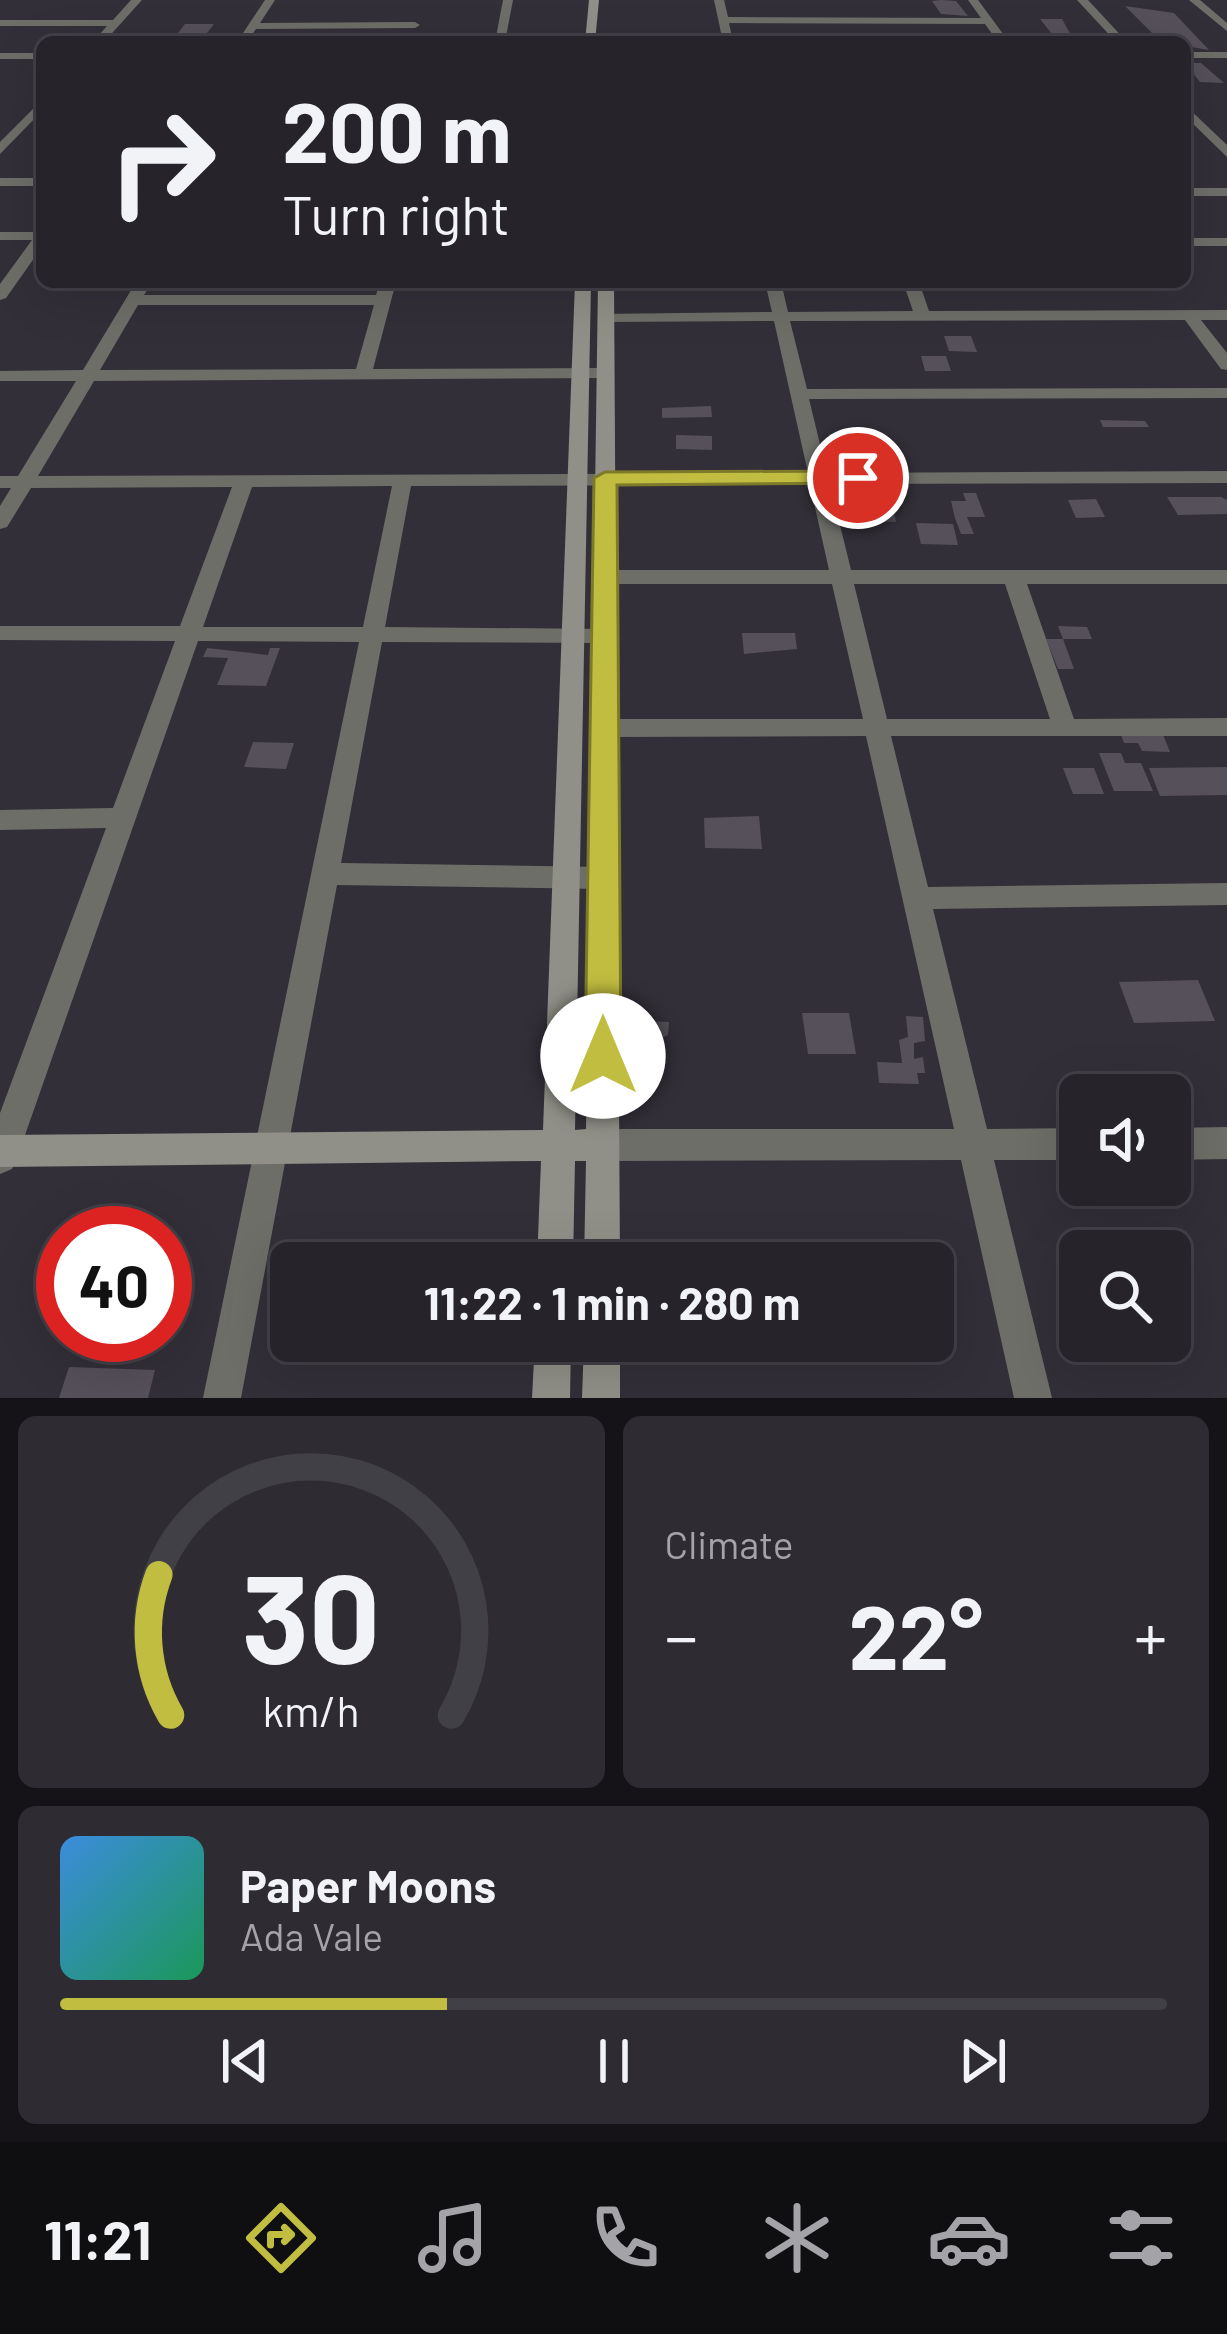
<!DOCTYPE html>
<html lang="en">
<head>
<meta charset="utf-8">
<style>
	:root { --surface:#26232a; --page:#2e2b32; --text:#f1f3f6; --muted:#a4a4a8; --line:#424047; --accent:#c1bd40 }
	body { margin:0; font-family:Barlow,sans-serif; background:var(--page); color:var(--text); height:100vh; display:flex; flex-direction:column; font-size:45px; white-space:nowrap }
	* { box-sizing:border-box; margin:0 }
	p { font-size:39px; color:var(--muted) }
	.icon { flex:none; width:66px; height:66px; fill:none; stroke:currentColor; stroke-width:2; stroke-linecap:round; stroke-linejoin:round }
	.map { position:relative; height:1398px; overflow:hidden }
	.drawer { display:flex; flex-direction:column; gap:18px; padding:18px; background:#151317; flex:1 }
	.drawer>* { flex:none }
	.hud { position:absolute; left:36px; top:36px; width:1155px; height:252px; border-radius:18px; box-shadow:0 12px 48px #0002,0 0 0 3px var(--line); background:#26232a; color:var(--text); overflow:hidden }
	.fabs { position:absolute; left:1059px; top:1074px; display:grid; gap:24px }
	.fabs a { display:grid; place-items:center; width:132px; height:132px; border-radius:18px; background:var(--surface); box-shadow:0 12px 48px #0002,0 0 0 3px var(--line); font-size:60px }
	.speed { position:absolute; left:36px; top:1206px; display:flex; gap:24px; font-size:60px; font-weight:700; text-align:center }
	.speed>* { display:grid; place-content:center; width:156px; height:156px; border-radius:50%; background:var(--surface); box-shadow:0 12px 48px #0002,0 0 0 3px var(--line); line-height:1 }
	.speed .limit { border:18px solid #d22; background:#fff; color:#111 }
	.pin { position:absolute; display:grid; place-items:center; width:102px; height:102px; color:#fff; margin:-51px; border:6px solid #fff; border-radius:50%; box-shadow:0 3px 12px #0007 }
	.me { position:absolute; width:132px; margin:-66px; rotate:0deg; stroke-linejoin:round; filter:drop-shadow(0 0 9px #0008) }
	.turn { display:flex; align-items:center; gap:42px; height:252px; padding:0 48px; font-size:54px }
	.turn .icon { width:156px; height:156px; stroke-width:2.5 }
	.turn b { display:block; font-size:84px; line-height:102px }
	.big { font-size:90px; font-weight:700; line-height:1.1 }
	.drawer .card { flex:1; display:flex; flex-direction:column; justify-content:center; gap:18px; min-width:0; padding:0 42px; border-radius:18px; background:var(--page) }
	.drawer .dial { align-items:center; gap:0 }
	.dial svg { height:312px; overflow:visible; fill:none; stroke:var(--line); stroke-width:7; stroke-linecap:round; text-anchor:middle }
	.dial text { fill:var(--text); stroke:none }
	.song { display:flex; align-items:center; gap:36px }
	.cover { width:144px; height:144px; border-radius:18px; background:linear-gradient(135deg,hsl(210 70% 55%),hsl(150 70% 35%)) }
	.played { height:12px; border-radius:6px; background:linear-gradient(90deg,var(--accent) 35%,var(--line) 35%) }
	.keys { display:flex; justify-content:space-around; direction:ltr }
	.heat { display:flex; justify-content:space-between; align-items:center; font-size:66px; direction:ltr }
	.drawer .tiles { flex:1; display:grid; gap:18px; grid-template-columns:1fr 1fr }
	.card:last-child { grid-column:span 2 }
	.trip { position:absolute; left:270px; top:1242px; width:684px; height:120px; border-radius:18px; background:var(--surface); box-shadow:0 12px 48px #0002,0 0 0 3px var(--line); font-weight:700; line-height:120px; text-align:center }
	.menu { display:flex; height:192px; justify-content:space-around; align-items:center; background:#0f0e11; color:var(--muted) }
	.menu .icon { width:84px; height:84px }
	.menu .selected { color:var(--accent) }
	.menu b { font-size:54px; color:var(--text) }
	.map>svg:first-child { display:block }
	.building { fill:#555059 }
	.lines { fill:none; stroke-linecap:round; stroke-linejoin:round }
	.street { fill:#6e6e69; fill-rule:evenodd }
	.secondary { fill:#909088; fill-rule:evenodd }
	.route { fill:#c1bd40; stroke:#7d7b2a; stroke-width:3 }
</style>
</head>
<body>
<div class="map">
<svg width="1227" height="1398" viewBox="0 0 1227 1398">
	<rect width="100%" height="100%" fill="#332f38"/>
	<!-- building -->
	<g class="building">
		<path d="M941,0L956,1L968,16L941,14L932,1Z"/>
		<path d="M1125,6L1174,13L1209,50L1161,42Z"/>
		<path d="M1040,19H1062L1073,39H1056Z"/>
		<path d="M185,24H214L200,42H171Z"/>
		<path d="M1185,63H1201L1224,83L1200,82Z"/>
		<path d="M944,336H971L977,352L949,351Z"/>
		<path d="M921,356H946L951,371H925Z"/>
		<path d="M711,406L712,417L662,418V408Z"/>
		<path d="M1100,420L1145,421L1149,427H1103Z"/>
		<path d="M870,433L876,455H884L887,465H848L844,446H832L829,434Z"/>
		<path d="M676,435L712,436V450L676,449Z"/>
		<path d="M963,493H976L985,517H967L974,534H961L955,518L951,501H966Z"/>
		<path d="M1167,497H1221L1227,500V514L1178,515Z"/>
		<path d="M1096,499L1105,517L1076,518L1068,500Z"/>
		<path d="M863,507L893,508L896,522L865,521Z"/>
		<path d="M916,523L953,524L958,545L921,544Z"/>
		<path d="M1058,626L1087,627L1092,639H1063Z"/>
		<path d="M742,633H795L797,649L744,654Z"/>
		<path d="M1046,639H1063L1074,669H1058Z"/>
		<path d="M207,648L268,655L270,648H280L266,686L217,685L228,658L203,657Z"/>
		<path d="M1120,732H1162L1170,752L1142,751L1138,743H1124Z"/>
		<path d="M253,742L294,743L286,769L244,767Z"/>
		<path d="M1099,753H1121L1125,763H1141L1153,791H1114Z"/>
		<path d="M1227,767V795L1160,796L1149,768Z"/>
		<path d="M1063,768H1094L1104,794H1073Z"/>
		<path d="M759,816L762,849L705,848L704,818Z"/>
		<path d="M1198,980L1215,1021L1134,1023L1119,982Z"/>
		<path d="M802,1013H849L856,1054H808Z"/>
		<path d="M906,1016L923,1017L925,1041L914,1043V1059L923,1057L925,1073H917L919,1084L879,1083L877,1062L902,1063L899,1040L908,1037Z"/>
		<path d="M642,1021L669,1022L668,1035L640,1049Z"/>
		<path d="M69,1367L155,1370L148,1398H59Z"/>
	</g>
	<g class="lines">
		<!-- street -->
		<g class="street">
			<path d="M131,0H142L104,42H93L107,26H0V20H113Z"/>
			<path d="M265,0H275L260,23L415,22L420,25L415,28L256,29L247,42H237Z"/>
			<path d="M503,0H513L505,42H495Z"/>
			<path d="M714,0H724L728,17L981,18L968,0H978L1009,42H998L985,24L729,23L733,42H723Z"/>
			<path d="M1077,0H1088L1127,42H1116Z"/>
			<path d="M1189,0H1200L1227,23V31Z"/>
			<rect x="1185" y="52" width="42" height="6"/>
			<rect x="0" y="53" width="42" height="6"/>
			<path d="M42,100V111L0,154V142Z"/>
			<path d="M1185,105L1227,145V157L1185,116Z"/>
			<rect x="0" y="178" width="42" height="8"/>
			<rect x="1185" y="188" width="42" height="8"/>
			<path d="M0,232H42V247L6,298L0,300V284L32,240H0Z"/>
			<rect x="1185" y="238" width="42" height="8"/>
			<path d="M136,282H152L144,295H376L380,282H396L373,369L606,368L615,373L606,378L94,381L38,476L808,473L774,321L606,322L600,320V314L772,312L765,282H781L788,312L913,311L903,282H919L929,311L1227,310V320H1201L1227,353V370L1221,369L1185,320L790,321L807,389L1227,388V398L809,399L827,473L1227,471V483L830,484L851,570H1227V584H1027L1074,719L1227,718V736H891L928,887L1227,883V905L933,909L987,1129L1080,1128V1160H994L1052,1398H1014L961,1160L602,1161L590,1156L586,1145L590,1134L602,1129H954L866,736L604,737L592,728L604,719H863L832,584H605L594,577L605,570H829L810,485L411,486L385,627L605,629L616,636L605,643L382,642L341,863L604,867L614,870L618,878L614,886L604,889L337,885L241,1398H203L359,642L198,641L17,1158L12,1169L0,1174V1113L106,828L0,830V810L113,808L175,641L0,640V626H180L232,487L31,488L7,527L0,529V506L11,488H0V476H18L76,381H0V371L83,370ZM138,305H374L356,369L100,370ZM392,486L363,627H203L252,487ZM854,584H1005L1050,719H887Z"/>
			<path d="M1227,1127V1159L1170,1160V1128Z"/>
		</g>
		<!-- secondary -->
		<g class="secondary">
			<path d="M589,0H599L595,42H585Z"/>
			<path d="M575,282H591L575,1130L586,1129L598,282H614L620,1263H584L586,1161H575L573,1263H537L541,1161L0,1167V1135L543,1130Z"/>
			<path d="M535,1341H571L570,1398H532Z"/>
			<path d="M584,1341H620V1398H582Z"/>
		</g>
	</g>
	<!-- route -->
	<path class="route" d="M858,471L869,478L866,483L617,485L621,1056L616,1067L603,1072L590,1067L585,1056L594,478L605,472Z"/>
</svg>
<div class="fabs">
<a><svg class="icon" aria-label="sound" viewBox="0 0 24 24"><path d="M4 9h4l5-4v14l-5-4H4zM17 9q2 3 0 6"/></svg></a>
<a><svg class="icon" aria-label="search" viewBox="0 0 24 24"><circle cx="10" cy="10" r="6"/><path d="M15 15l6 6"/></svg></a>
</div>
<div class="speed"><div class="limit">40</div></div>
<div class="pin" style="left:858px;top:478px;background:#d93025"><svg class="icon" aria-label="arrive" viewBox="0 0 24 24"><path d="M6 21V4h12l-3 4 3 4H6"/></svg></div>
<svg class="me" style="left:603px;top:1056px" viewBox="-20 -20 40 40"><circle r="19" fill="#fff"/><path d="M0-13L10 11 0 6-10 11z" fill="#c1bd40"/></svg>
<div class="trip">11:22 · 1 min · 280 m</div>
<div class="hud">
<div class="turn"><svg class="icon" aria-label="right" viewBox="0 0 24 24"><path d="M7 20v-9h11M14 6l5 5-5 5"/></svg><div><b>200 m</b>Turn right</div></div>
</div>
</div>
<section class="drawer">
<div class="tiles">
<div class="card dial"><svg viewBox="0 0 100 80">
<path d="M14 69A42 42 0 1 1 86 69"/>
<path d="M14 69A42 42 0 0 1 11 33" stroke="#c1bd40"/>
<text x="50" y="56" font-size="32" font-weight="700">30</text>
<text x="50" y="72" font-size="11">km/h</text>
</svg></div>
<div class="card"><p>Climate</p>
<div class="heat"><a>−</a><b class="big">22°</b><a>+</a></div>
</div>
<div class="card">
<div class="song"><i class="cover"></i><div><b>Paper Moons</b><p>Ada Vale</p></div></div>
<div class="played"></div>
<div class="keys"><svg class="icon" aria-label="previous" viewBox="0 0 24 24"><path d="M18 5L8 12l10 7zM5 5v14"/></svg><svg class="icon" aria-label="pause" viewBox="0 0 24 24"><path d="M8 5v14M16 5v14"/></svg><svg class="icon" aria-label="next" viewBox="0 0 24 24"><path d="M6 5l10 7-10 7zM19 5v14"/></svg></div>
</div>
</div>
</section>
<nav class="menu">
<b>11:21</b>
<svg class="icon selected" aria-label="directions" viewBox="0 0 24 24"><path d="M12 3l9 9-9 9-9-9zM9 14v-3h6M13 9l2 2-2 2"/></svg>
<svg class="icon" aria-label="music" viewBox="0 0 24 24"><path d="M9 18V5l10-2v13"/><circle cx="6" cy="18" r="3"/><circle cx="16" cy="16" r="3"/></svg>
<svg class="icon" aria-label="phone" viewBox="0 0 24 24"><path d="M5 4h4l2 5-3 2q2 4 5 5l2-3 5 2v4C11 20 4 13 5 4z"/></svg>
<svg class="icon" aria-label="climate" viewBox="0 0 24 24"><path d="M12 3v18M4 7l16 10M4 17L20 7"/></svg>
<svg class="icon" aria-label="car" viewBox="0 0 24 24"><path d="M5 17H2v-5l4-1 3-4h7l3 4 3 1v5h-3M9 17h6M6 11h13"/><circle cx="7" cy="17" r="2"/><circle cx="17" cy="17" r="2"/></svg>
<svg class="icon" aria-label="filters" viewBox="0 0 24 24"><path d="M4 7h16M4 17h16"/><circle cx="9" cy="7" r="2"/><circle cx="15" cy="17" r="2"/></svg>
</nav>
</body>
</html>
